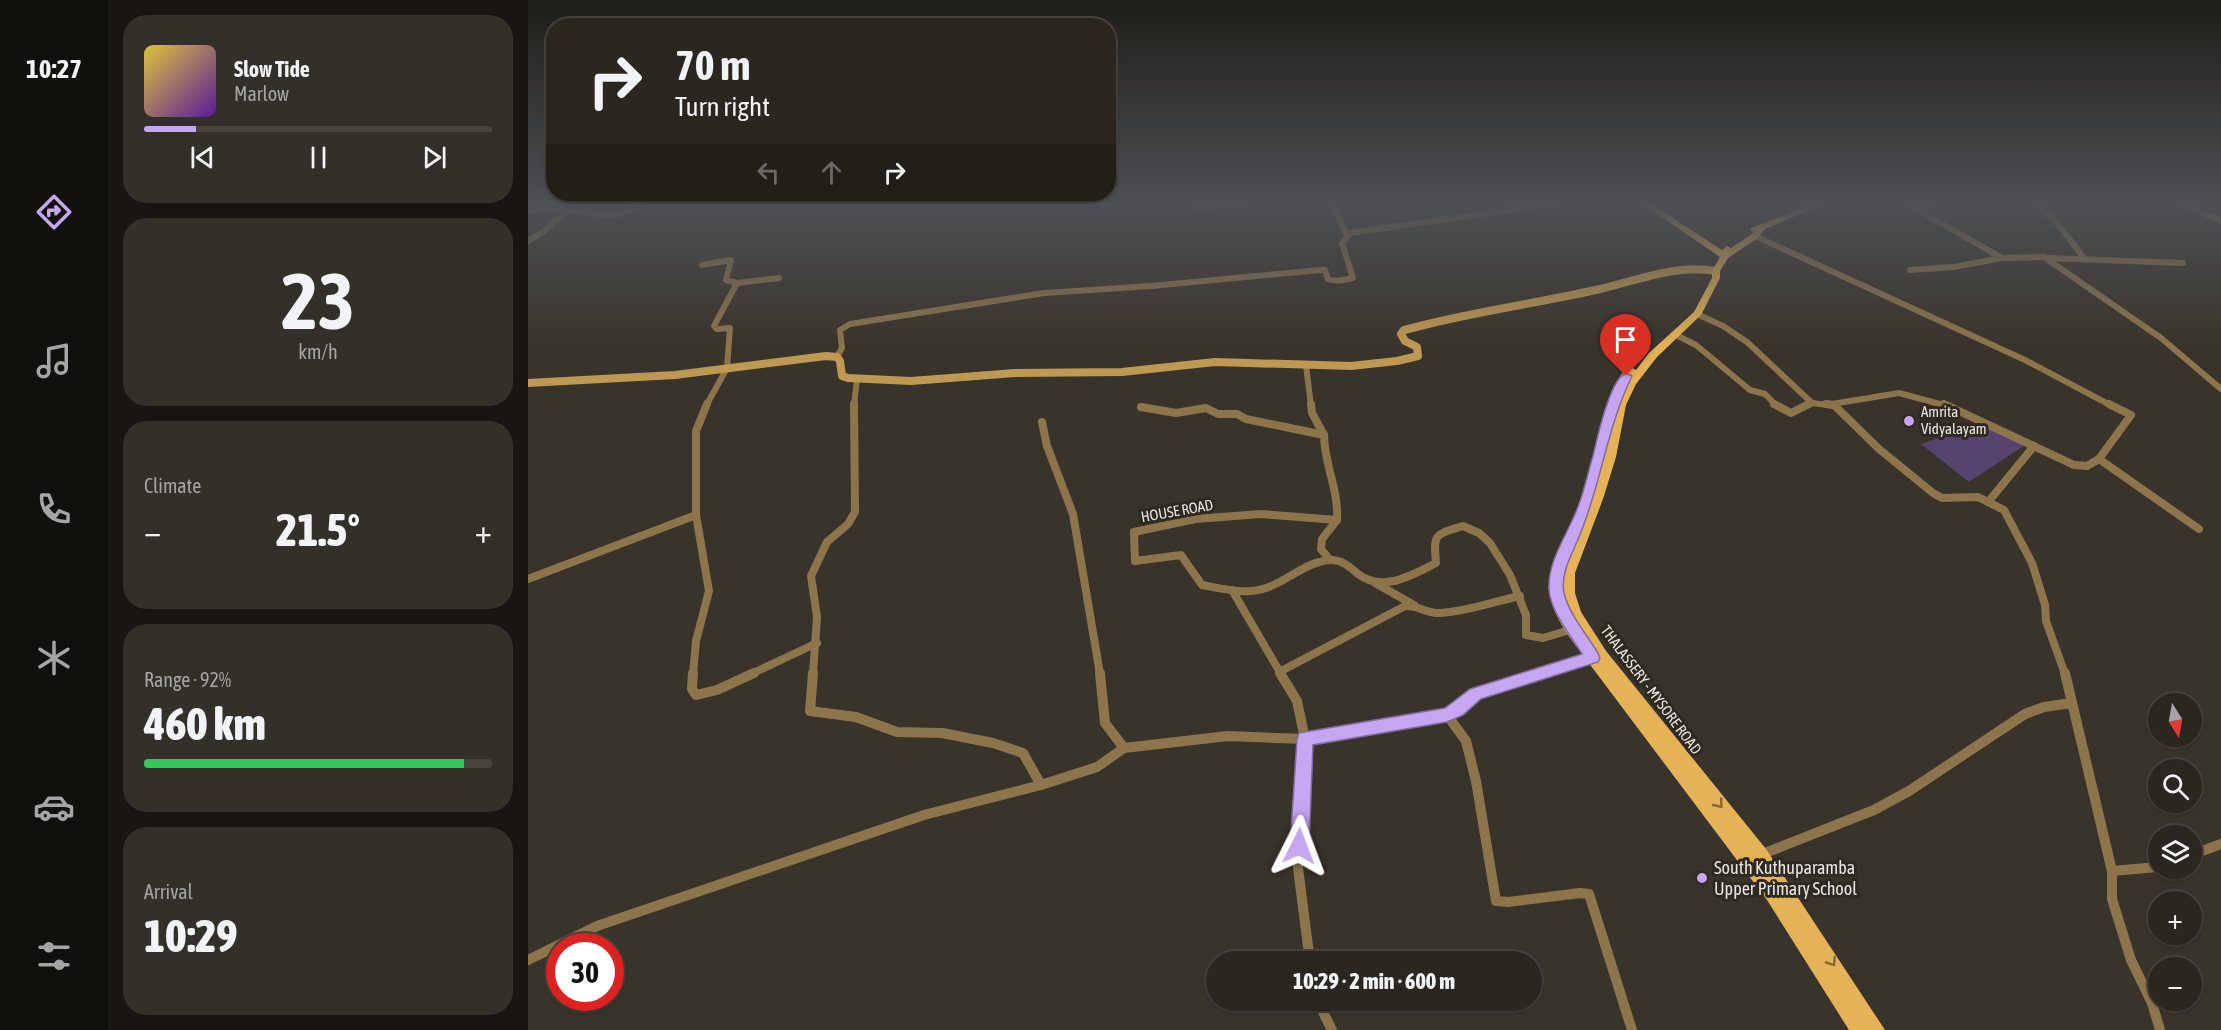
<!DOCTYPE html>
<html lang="en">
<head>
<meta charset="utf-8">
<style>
	:root { --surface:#2b2720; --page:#332f29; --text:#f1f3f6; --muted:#a6a5a5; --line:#47443e; --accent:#c6a6f0 }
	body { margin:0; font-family:"Asap Condensed",sans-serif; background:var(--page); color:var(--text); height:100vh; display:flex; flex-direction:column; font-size:22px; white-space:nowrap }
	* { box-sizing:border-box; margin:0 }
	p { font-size:20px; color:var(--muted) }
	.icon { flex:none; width:33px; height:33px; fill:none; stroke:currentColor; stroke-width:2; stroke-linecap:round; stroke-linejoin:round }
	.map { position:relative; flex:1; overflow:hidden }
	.side { display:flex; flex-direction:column; gap:15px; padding:15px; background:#181512; width:420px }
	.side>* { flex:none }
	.guide { position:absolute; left:18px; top:18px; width:570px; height:183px; border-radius:24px; box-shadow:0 2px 4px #0004,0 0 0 2px var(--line); background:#2b2720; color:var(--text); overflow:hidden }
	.needle { width:39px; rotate:169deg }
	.tools { position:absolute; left:1620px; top:693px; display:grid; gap:12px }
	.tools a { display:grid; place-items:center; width:54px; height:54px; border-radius:50%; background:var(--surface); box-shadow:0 2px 4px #0004,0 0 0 2px var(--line); font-size:30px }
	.speed { position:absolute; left:18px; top:933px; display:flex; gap:12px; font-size:30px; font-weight:700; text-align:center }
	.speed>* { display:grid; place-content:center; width:78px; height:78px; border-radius:50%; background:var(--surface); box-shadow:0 2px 4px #0004,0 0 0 2px var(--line); line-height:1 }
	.speed .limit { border:9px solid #d22; background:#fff; color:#111 }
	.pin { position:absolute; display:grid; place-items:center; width:51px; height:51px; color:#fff; margin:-62px -26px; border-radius:50% 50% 50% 0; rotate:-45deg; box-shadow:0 0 6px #0007 }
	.pin .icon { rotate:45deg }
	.me { position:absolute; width:66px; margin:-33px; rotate:3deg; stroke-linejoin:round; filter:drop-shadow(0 0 4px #0008) }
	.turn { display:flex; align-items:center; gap:21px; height:126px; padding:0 30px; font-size:27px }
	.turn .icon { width:78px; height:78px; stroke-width:2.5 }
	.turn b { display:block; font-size:42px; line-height:51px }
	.lanes { display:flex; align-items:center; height:57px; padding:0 30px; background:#0003; justify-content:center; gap:30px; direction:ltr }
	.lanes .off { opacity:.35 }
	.big { font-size:45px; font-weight:800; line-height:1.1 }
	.side .card { flex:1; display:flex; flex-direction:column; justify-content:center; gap:9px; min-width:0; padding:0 21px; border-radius:24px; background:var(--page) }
	.side .dial { align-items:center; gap:0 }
	.dial b { font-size:78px; line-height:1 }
	.song { display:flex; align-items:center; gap:18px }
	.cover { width:72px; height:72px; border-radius:9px; background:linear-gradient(135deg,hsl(50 70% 55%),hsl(270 70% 35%)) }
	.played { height:6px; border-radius:3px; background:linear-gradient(90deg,var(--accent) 15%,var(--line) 15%) }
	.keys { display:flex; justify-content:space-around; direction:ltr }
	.heat { display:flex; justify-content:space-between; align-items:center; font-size:33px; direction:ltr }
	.charge { height:9px; border-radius:4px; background:linear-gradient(90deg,#34c759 92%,var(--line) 0) }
	.trip { position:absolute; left:678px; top:951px; width:336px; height:60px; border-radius:30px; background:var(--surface); box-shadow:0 2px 4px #0004,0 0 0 2px var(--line); font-weight:800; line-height:60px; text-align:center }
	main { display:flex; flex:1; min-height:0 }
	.dock { display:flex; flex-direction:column; width:108px; justify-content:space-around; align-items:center; background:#11100d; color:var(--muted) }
	.dock .icon { width:42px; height:42px }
	.dock .selected { color:var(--accent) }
	.dock b { font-size:27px; color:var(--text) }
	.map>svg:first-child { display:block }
	.green { fill:#56436e }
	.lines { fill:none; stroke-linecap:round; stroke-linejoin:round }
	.street-far2 { stroke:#8d744b; stroke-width:6 }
	.street-far1 { stroke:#8d744b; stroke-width:8 }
	.street { stroke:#8d744b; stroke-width:10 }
	.secondary { stroke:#bf9853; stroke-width:8 }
	.primary { fill:#e5b257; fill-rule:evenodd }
	.oneway { stroke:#816739 }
	.route { fill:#c6a6f0; stroke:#816c9c; stroke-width:1.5 }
	.poi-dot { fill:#c6a6f0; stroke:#2f2a21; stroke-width:2 }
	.labels { text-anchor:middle; stroke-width:6; stroke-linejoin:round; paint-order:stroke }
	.poi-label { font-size:15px; fill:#e9e6e0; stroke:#2f2a21; text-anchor:start }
	.street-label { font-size:15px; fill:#e9e6e0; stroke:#2f2a21 }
	.near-poi-label { font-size:18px; fill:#e9e6e0; stroke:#2f2a21; text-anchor:start }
</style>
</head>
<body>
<main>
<nav class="dock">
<b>10:27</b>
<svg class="icon selected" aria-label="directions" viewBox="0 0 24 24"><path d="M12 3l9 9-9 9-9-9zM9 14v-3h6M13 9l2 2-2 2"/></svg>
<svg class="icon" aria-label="music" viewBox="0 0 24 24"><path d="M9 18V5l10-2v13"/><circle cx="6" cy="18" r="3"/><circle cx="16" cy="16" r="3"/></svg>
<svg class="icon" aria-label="phone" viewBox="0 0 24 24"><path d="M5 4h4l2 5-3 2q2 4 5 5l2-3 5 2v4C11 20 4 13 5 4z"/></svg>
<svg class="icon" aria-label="climate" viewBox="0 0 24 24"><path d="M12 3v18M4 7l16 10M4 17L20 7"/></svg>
<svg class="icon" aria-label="car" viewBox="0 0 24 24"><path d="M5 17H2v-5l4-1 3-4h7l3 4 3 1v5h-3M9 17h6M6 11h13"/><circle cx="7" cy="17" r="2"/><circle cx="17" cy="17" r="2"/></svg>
<svg class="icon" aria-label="filters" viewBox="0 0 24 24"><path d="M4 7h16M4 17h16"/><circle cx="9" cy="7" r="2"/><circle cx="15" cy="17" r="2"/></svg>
</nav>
<section class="side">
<div class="card">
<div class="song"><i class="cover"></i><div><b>Slow Tide</b><p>Marlow</p></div></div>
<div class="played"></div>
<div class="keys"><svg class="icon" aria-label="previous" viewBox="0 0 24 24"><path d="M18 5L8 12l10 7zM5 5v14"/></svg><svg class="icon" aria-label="pause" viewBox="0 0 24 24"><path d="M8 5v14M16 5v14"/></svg><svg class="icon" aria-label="next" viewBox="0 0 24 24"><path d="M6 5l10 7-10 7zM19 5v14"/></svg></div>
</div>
<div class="card dial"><b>23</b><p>km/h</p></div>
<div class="card"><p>Climate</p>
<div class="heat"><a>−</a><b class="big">21.5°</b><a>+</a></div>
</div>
<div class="card"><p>Range · 92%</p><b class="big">460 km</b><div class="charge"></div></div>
<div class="card"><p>Arrival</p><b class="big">10:29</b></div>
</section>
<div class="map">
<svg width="1693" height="1030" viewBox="0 0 1693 1030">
	<rect width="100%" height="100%" fill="#39342b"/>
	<!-- green -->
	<path class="green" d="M1451,424L1497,445L1441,482L1393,444Z"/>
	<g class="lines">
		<!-- street-far2 -->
		<g class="street-far2">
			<path d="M804,203L819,236"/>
			<path d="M1378,203L1474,258L1516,257L1633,338L1693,389"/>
			<path d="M1506,203L1526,219L1556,258"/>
			<path d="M1652,203L1693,221"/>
			<path d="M671,209L723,203"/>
			<path d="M1388,209L1411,203"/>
			<path d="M0,210L32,209L86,216L116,203"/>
			<path d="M1227,236L1497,360L1584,406"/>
			<path d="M0,241L15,232L40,210"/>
			<path d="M1520,258L1655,263"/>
			<path d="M174,265L203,260L198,280L209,283L251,278"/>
			<path d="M1382,270L1425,267L1474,258"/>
			<path d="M1169,314L1195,326L1219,342L1284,403L1307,406"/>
			<path d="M1148,335L1168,345L1222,390L1237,394L1249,406"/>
			<path d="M309,357L314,348L312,330L322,324L516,293L623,286L792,270H797L800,279C808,282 816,280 825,278L814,243L822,233L1030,203"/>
			<path d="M778,365L783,406"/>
			<path d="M1304,404L1371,393L1419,406"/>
			<path d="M178,406L199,368L202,328L189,329L186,326L209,283"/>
			<path d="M326,406L329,379"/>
			<path d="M1278,406L1284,403"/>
		</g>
		<!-- street-far1 -->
		<g class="street-far1">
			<path d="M783,404L784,413L796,435"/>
			<path d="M1246,404L1263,413L1281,404"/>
			<path d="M1298,404L1306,405L1351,449L1405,493L1414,498L1450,497L1476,510L1504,563L1517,605L1518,621L1537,674"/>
			<path d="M1416,404L1546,465L1559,466L1571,459L1603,415L1581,404"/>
			<path d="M613,407L648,413L678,408L690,414H709L718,419L796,435C796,464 811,490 809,520L733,514L667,519L606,532L607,561L653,555L674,585C695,589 718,595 738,588C760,581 777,562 802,560C813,559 822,567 830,574C855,593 884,575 908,563C905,533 907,535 935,526L951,533L962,543L982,575L998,615V635L1015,638L1045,629"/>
			<path d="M514,422L519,446L545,514L572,674"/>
			<path d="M1571,459L1671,529"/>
			<path d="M1461,501L1506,446"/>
			<path d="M802,560L793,549L794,539L809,520"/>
			<path d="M0,579L168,515"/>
			<path d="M847,583L886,605"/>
			<path d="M704,590L753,674"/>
			<path d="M753,671L877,606C890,605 899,614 913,613C937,612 968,601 992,596"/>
			<path d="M165,674L168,641L181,591L168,515V431L179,404"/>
			<path d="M223,674L289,643"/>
			<path d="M285,674L289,617L283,576L299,542L320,524L327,512L326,404"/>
			<path d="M1012,674L1064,658"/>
		</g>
		<!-- street -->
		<g class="street">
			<path d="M165,673L164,689L168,695L189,690L226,673"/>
			<path d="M285,673L282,711L328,717L369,732L414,733L465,743L495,753L513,785L569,767L596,748"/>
			<path d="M572,673L577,723L596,748L700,736L777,739L919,715L929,710L948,694L1017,673"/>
			<path d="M752,673L769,701L777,739L770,868L782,962"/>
			<path d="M1537,673L1584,871V899L1603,960L1624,1003L1632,1030"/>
			<path d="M919,715L938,741L948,781L968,901L980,902L1052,893L1061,894L1104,1030"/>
			<path d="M1232,855L1346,810L1381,791L1497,714L1516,707L1544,703"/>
			<path d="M1664,855L1693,844"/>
			<path d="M1584,871L1630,867"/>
			<path d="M0,960L69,926L396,815L513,785"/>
			<path d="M789,1000L804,1030"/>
		</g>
		<!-- secondary -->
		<path class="secondary" d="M0,383L147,375L298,356L309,357L312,361L314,376L320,378L383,381L487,373L594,372L687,362L823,366L869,361L890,356L889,347L877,341L873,334L876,330L900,324C957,310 1015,302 1072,289C1112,280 1146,264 1188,271"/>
		<!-- primary -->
		<path class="primary" d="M1113,203H1122L1194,250L1199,246L1203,248L1224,234L1225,232L1222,230L1223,228L1288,203H1299L1237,229L1230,238L1200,258L1192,271V278L1173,315L1129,357L1108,384L1098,405L1088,457L1075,499L1047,573V593L1053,612L1078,651L1238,849L1357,1030H1321L1239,900L1048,646C1035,628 1020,606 1021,583C1023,557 1039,534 1049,511C1056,494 1061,476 1066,458C1071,437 1081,375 1103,367L1108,370L1121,353L1166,312L1184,278V271L1192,257Z"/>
	</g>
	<!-- one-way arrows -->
	<defs><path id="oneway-chevron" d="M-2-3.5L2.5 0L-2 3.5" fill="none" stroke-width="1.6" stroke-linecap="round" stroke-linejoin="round" transform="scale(1.5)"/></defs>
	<g class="oneway">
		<use href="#oneway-chevron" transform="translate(1191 804) rotate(51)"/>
		<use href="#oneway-chevron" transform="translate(1304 962) rotate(57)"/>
	</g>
	<!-- sky -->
	<linearGradient id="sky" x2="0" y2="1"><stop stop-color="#1f1d18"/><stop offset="0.59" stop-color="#4e5055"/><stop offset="1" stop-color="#4e5055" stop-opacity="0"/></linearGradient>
	<rect width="1693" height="347" fill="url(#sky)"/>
	<!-- route -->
	<path class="route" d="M1098,373L1104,376C1079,427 1073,485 1051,537C1044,554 1032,574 1036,593C1041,614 1059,635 1070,653L1072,658L1070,662L953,699L935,715L919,722L785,745L781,846L778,852L771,855L765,852L762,846L769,739L771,733L917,708L942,689L1054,654C1043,636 1023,612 1021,590C1019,560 1042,531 1051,504C1057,488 1060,472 1065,456C1069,439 1082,378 1098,373Z"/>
	<!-- markers -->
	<g class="poi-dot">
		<circle cx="1381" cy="421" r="6"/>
		<circle cx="1174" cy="878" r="6"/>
	</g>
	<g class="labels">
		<!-- poi labels -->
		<g class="poi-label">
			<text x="1393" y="417">Amrita<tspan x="1393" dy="17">Vidyalayam</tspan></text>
		</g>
		<!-- street labels -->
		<g class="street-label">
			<text transform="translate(649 511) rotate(-10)" y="5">HOUSE ROAD</text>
			<text transform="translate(1123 690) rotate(53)" y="5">THALASSERY - MYSORE ROAD</text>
		</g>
		<!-- near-poi labels -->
		<g class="near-poi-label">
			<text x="1186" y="874">South Kuthuparamba<tspan x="1186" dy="21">Upper Primary School</tspan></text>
		</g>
	</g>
</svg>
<div class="tools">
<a><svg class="needle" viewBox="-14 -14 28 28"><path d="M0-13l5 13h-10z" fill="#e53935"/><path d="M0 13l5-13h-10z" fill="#a6a5a5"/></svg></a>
<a><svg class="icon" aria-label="search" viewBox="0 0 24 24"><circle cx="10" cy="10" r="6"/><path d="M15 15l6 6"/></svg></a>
<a><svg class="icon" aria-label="layers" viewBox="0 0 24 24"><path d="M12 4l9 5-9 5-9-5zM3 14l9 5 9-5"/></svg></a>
<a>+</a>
<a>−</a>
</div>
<div class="speed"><div class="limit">30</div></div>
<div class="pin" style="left:1098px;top:376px;background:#d93025"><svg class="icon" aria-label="arrive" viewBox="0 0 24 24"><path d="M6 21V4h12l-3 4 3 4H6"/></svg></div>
<svg class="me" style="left:771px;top:846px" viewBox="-20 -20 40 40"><path d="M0-17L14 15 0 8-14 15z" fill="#c6a6f0" stroke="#fff" stroke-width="4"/></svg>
<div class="trip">10:29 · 2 min · 600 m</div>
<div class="guide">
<div class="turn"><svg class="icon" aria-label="right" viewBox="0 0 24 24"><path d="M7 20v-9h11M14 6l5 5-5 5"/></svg><div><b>70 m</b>Turn right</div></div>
<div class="lanes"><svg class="icon off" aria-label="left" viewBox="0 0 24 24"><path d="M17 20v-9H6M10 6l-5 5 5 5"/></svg><svg class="icon off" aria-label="ahead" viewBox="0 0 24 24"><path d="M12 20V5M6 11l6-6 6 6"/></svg><svg class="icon" aria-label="right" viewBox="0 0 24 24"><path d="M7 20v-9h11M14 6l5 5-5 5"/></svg></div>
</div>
</div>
</main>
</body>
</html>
